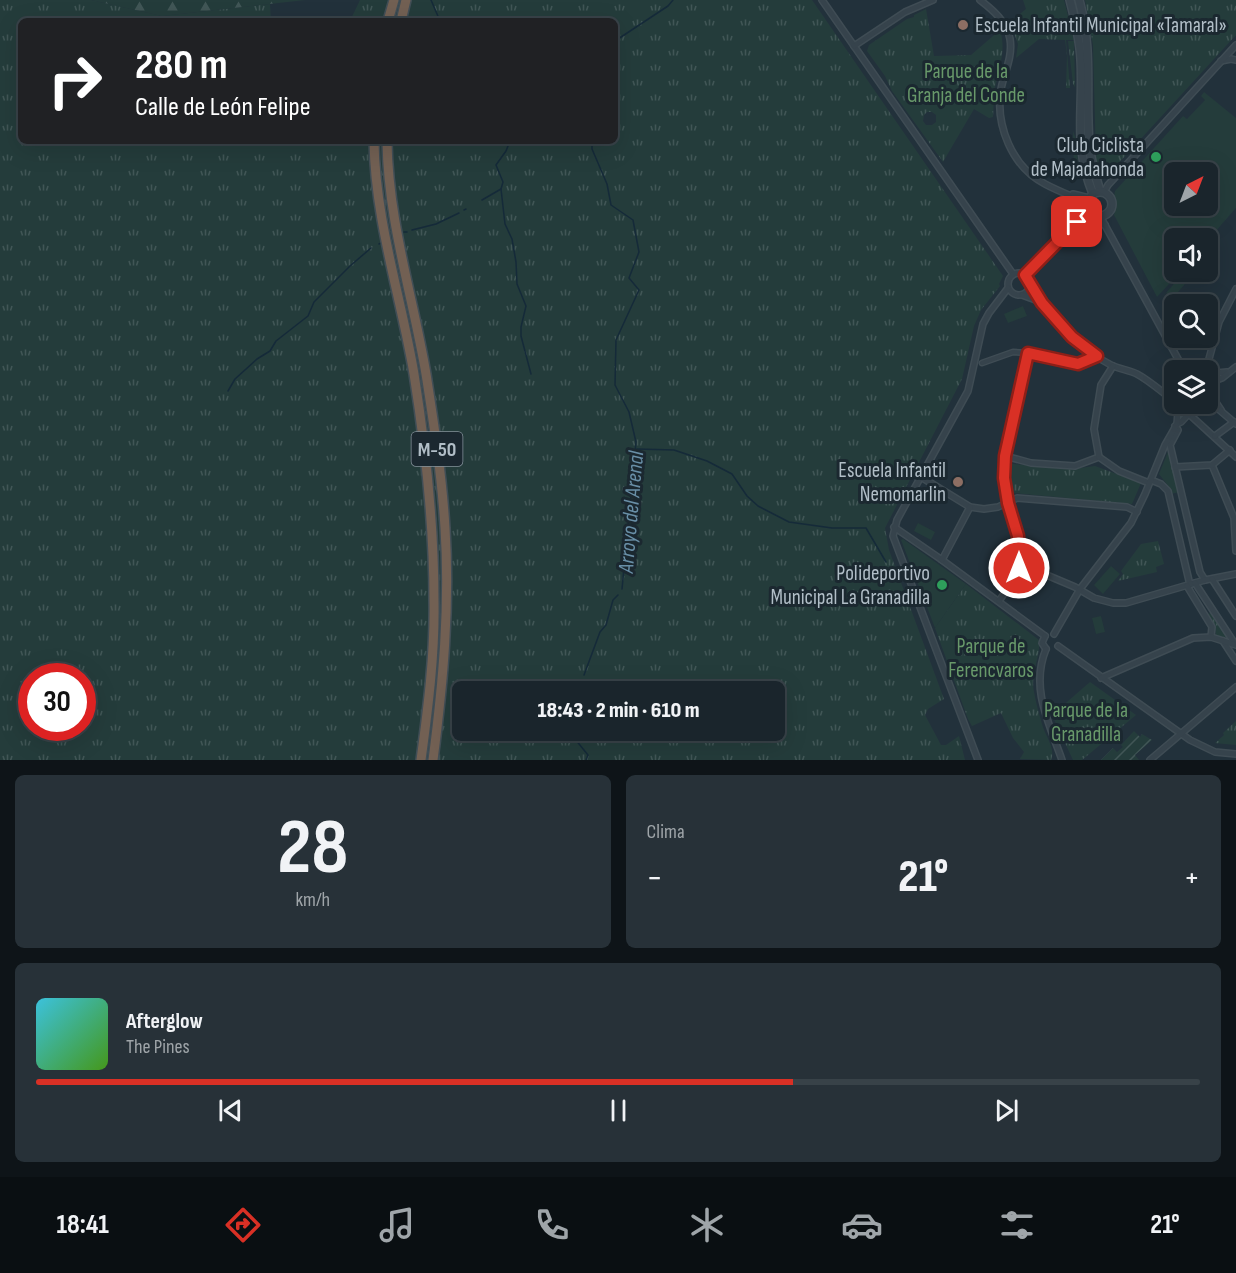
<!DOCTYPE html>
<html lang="es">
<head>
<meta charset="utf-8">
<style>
	:root { --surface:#1a252c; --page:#273138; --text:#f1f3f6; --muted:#9fa5a9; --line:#384248; --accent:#d93025 }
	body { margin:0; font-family:"Sofia Sans Condensed",sans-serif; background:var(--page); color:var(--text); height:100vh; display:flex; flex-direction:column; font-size:22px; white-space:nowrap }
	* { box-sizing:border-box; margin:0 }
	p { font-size:20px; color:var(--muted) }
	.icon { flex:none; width:33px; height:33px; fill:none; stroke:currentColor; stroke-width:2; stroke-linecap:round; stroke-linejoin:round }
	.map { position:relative; height:760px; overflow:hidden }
	.details { display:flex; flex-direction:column; gap:15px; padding:15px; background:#0e1418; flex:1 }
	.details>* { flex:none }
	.banner { position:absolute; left:18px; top:18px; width:600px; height:126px; border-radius:9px; box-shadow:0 6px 24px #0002,0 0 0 2px var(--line); background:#202124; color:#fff; overflow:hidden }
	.needle { width:39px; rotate:42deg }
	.controls { position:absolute; left:1164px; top:162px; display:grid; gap:12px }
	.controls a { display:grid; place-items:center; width:54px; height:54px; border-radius:9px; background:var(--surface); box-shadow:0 6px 24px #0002,0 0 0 2px var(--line); font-size:30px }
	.speed { position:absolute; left:18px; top:663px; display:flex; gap:12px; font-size:30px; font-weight:700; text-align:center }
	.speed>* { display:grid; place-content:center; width:78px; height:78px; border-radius:50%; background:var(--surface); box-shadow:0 6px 24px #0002,0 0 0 2px var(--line); line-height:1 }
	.speed .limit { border:9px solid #d22; background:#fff; color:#111 }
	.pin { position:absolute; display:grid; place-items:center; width:51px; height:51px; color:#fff; margin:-26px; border-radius:12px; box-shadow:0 3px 9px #0006 }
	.me { position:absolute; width:66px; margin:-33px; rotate:0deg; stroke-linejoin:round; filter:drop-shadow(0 0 4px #0008) }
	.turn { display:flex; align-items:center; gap:21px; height:126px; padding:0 18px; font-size:27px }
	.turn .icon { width:78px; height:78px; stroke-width:2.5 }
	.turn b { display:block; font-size:42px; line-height:51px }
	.big { font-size:45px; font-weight:800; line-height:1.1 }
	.details .card { flex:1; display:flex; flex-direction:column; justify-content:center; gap:9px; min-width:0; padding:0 21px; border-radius:9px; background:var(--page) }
	.details .dial { align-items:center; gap:0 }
	.dial b { font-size:78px; line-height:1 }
	.song { display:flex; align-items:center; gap:18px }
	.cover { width:72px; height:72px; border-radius:9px; background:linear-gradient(135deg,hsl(190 70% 55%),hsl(100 70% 35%)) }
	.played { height:6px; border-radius:3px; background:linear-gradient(90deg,var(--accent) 65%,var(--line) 65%) }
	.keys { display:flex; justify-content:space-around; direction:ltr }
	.heat { display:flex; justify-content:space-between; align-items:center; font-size:33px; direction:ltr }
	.details .tiles { flex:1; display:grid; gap:15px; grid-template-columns:1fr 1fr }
	.card:last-child { grid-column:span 2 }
	.trip { position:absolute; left:452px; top:681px; width:333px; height:60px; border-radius:9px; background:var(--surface); box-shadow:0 6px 24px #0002,0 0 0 2px var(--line); font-weight:800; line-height:60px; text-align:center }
	.dock { display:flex; height:96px; justify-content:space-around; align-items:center; background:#0a0f12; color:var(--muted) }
	.dock .icon { width:42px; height:42px }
	.dock .current { color:var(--accent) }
	.dock b { font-size:27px; color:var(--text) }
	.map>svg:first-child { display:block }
	.grass { fill:url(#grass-tufts); fill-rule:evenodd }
	.forest { fill:url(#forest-firs) }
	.garden { fill:url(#garden-furrows) }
	.pitch { fill:#243c3b; fill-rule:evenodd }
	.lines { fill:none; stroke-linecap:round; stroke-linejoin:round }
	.stream { stroke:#152a39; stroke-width:1.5 }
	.pedestrian-casing { stroke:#3f4c54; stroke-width:7 }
	.minor-casing { stroke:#3f4c54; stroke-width:8 }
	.tertiary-casing { stroke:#3f4c54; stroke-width:10 }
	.motorway-casing { stroke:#414e56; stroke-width:12 }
	.pedestrian { stroke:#36434c; stroke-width:4 }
	.minor { stroke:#36434c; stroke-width:5 }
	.tertiary { stroke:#36434c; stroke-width:7 }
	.motorway { stroke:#726053; stroke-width:9 }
	.route-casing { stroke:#8d1f18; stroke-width:15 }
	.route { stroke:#d93025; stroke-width:10 }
	.education-dot { fill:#8d6e63; stroke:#1b2830; stroke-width:2 }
	.leisure-dot { fill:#2e9e5b; stroke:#1b2830; stroke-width:2 }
	.labels { text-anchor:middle; stroke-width:6; stroke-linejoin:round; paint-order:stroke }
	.shield { fill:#1b2830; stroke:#84919a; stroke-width:1.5 }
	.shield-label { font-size:20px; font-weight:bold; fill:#b1bec7 }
	.poi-label { font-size:21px; fill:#b1bec7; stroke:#1b2830; text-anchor:end }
	.park-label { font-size:21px; fill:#68996a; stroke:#1b2830 }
	.water-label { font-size:22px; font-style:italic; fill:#698fa7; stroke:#1b2830 }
</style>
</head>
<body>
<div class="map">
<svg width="1236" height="760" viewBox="0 0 1236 760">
	<defs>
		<pattern id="grass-tufts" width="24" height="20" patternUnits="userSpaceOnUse" patternTransform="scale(1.5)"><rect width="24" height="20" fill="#243c3b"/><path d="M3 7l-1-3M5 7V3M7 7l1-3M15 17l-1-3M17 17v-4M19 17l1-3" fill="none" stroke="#415656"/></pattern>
		<pattern id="forest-firs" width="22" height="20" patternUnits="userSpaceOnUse" patternTransform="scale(1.5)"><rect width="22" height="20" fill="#243c3b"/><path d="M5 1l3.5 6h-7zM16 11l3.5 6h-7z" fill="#415656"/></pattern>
		<pattern id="garden-furrows" width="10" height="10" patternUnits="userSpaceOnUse" patternTransform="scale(1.5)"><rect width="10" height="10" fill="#243c3b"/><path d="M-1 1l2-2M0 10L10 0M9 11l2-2" fill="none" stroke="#415656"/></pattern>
	</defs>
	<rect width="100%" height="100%" fill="#22313b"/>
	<!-- grass -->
	<g class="grass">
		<path d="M0,0H91L162,16L270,4L271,21H21V141H615V21H350L360,0H812L1003,276L999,284L1000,286L981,310L974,326L962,379L885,528L889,550L944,699L928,709L925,715L941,745H946L959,736L965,760H0ZM32,676H82V728H32ZM462,692H774V730H462Z"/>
		<path d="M1023,0H1064L1074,40H1066L1070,88H1066L1067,55L1065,40L1039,39L1016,58L1018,44L1010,22L1026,9Z"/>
		<path d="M1085,0H1236V35L1104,179L1101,176L1096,159L1093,45Z"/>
		<path d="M926,9L934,56L971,55L1000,30C1006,50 1000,64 996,83C993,94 994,106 993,117L989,118L974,109L943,162L892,91L885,76L867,51L869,45L907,19L914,17V15ZM927,112H932L936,115V122L932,125H926L923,121L924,115Z"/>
		<path d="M1068,41H1074L1075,87L1073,84Z"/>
		<path d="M1073,131L1076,139L1079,176L1074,175Z"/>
		<path d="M1168,452L1179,492L1171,494L1170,488L1159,474Z"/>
		<path d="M1012,464L1073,469L1095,466L1141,483L1132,504L1013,493C1007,487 1007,476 1008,467Z"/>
		<path d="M1158,541L1164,564L1156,567L1157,572L1118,581L1123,574L1121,571L1141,544Z"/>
		<path d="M966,584L1039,640C1041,656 1030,673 1034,692C1036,703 1039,714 1042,724C1045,736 1056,748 1051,760L1020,759L1024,752L1013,738L1001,713L972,726L968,719L935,628Z"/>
		<path d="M1211,613L1229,640L1216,635L1215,628L1207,614Z"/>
		<path d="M1090,682L1136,715L1082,760H1073L1052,715Z"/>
		<path d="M1236,721V745L1215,743L1224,735L1223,733Z"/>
	</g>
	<!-- forest -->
	<path class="forest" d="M91,0H305L162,16Z"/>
	<!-- garden -->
	<path class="garden" d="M1134,731L1140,737L1142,734L1152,740L1135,755L1139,760H1101L1113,748L1117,752L1123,747L1121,745Z"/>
	<!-- pitch -->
	<g class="pitch">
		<path d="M1204,92L1236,118V208L1208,240L1174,238V272H1180L1157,297L1114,215C1116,207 1113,198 1115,191L1183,116L1187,119L1205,100L1201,96ZM1174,172H1208V206H1174Z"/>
		<path d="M1178,279L1185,284L1173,298L1166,293Z"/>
		<path d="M1023,306L1027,316L1008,323L1004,314Z"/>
		<path d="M918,523L935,532L931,540L914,531Z"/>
		<path d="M903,539L966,584L935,628L901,540Z"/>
		<path d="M1111,566L1120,574L1103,594L1094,585Z"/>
		<path d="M1101,616L1105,632L1096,634L1092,618Z"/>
	</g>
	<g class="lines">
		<!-- stream -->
		<g class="stream">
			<path d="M431,0L440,21"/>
			<path d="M615,41L668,6L673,0"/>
			<path d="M592,141V149L607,184L611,205L633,220L639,252L629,278L639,290L616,340L615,385L629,412L636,442L622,589"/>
			<path d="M501,189L505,224L512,239L516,262L517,284L526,306L521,327V336L531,374"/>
			<path d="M482,200L501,189L503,182L496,165L506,151L510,141"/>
			<path d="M464,210L466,209"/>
			<path d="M412,230L436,224L459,213"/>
			<path d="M404,232H407"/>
			<path d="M379,244L381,243"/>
			<path d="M228,391L235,379L257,359L270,351L276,341L308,316L314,302L350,266L371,248"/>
			<path d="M637,449L674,450L707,461L732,474L747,496L758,506L789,522L832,528H866L886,562"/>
			<path d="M584,675L600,632L606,625L613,600L618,595"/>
			<path d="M578,690L580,685"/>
			<path d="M574,730L575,739L588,755L586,760"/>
		</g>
		<defs>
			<path id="pedestrian" d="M982,363L1013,352L1028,353"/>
			<g id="minor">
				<path d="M822,0L1013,274"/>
				<path d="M980,0C993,10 1007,22 1010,39C1013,57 1004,73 1001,89C995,125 1012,167 1045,184C1058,191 1074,197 1087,203"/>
				<path d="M854,46L905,12L933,0"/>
				<path d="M1221,61L1231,59L1236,60"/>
				<path d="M1104,192L1108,185L1236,45"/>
				<path d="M1073,194L1089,198"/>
				<path d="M1077,199L1080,206L1079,218"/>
				<path d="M1100,216L1184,370"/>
				<path d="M1077,222L1091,219L1105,225"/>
				<circle cx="1019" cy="284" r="11"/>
				<path d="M1025,275L1077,222L1088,208"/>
				<path d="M1030,285C1044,313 1083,351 1111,365C1119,369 1129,370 1137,374C1150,381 1162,392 1174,401"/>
				<path d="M1022,295L1041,302"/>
				<path d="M1209,367L1216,373L1227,372"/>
				<path d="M1199,370L1206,363"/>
				<path d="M1206,370L1219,322L1236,289"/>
				<path d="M1208,380L1214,388L1213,398L1221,410"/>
				<path d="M1211,382L1222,378L1236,367"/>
				<path d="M1209,401L1236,424"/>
				<path d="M1178,404L1236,457"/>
				<path d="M1177,424L1181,422L1198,404"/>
				<path d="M1175,426L1178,430L1170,445L1200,572L1205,580"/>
				<path d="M1215,436L1234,422"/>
				<path d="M1005,456L1031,463L1075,466L1099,457L1119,471L1149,483"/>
				<path d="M1099,457L1094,429L1101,385L1113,366"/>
				<path d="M1212,465L1234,518L1236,551"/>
				<path d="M1175,467L1212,465L1230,450"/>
				<path d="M921,477L970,507L984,509L998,507L1017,498L1127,507L1137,512"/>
				<path d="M1151,480L1161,484L1168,491L1190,585"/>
				<path d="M894,527L942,560L1045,636"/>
				<path d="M942,560L970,507"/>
				<path d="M1019,568L1049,576L1075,587L1094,598L1113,603H1126L1205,580L1236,574"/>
				<path d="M1212,579L1236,616"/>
				<path d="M1195,583L1235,644"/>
				<path d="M1187,586L1212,627L1211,637"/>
				<path d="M999,601C1034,552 1016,545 1007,493C1006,487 1004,481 1004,475C1004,437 1019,391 1028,353L1078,364L1097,356"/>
				<path d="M1054,634L1080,589L1131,523L1145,494L1165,445L1177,424L1178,411L1176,404"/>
				<path d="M1045,636L1042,643L1046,649"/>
				<path d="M1223,641L1236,661"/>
				<path d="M1058,646L1190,740L1215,752L1236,754"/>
				<path d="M1046,649C1030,688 1049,723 1062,760"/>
				<path d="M1101,678L1193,638L1211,637L1236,645"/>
				<path d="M978,760L893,536L897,520L968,391L983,324L989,313L1008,288"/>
				<path d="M1150,760L1236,687"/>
			</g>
			<g id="tertiary">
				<path d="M1070,0C1075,20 1080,39 1081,60C1084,110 1073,144 1093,194"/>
				<path d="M1079,0C1093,51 1085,92 1089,142C1090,159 1095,175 1100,191"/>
				<circle cx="1100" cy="204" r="12"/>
			</g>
			<g id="motorway">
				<path d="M388,21L394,0"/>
				<path d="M401,21L406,0"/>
				<path d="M374,141C375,220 401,297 414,374C426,450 434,525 434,601C435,654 428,708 421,760"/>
				<path d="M387,141C388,221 413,297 426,374C434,425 442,477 445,528C450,606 443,683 433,760"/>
			</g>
		</defs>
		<!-- pedestrian casing -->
		<use href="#pedestrian" class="pedestrian-casing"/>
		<!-- minor casing -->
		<use href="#minor" class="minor-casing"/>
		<!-- tertiary casing -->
		<use href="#tertiary" class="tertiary-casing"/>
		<!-- motorway casing -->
		<use href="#motorway" class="motorway-casing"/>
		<!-- pedestrian -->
		<use href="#pedestrian" class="pedestrian"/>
		<!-- minor -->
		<use href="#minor" class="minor"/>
		<!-- tertiary -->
		<use href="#tertiary" class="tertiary"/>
		<!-- motorway -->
		<use href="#motorway" class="motorway"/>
	</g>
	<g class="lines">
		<defs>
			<path id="route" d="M1019,568L1018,536L1008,503L1004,478L1005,456L1028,353L1078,364L1097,356L1072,337L1042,303L1025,275L1077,222"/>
		</defs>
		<!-- route casing -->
		<use href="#route" class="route-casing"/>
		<!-- route -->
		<use href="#route" class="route"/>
	</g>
	<!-- markers -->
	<g class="education-dot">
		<circle cx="963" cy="25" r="6"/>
		<circle cx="958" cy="482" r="6"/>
	</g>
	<g class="leisure-dot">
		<circle cx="1156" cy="157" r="6"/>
		<circle cx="942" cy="585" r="6"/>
	</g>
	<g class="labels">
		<!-- shield labels -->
		<rect class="shield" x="411.5" y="432" width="51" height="34" rx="4.5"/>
		<g class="shield-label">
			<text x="437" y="456">M-50</text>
		</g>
		<!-- poi labels -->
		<g class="poi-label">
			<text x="975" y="32" text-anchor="start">Escuela Infantil Municipal «Tamaral»</text>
			<text x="1144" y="152">Club Ciclista<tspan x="1144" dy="24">de Majadahonda</tspan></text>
			<text x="946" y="477">Escuela Infantil<tspan x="946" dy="24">Nemomarlin</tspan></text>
			<text x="930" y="580">Polideportivo<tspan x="930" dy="24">Municipal La Granadilla</tspan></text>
		</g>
		<!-- park labels -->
		<g class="park-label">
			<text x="966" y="78">Parque de la<tspan x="966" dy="24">Granja del Conde</tspan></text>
			<text x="991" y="653">Parque de<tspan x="991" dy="24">Ferencvaros</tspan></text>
			<text x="1086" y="717">Parque de la<tspan x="1086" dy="24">Granadilla</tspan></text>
		</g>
		<!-- water labels -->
		<g class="water-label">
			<text transform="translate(630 512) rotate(-85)" y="8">Arroyo del Arenal</text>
		</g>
	</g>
</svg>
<div class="controls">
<a><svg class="needle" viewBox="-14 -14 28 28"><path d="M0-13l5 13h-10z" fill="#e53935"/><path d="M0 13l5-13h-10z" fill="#9fa5a9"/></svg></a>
<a><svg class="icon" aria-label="sound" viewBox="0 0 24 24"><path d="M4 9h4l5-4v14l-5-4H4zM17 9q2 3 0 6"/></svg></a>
<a><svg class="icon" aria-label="search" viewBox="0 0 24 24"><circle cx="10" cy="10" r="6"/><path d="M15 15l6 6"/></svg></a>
<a><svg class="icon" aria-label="layers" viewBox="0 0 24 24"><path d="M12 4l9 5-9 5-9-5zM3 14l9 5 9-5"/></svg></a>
</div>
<div class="speed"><div class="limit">30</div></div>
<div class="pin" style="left:1077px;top:222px;background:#d93025"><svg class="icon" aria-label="arrive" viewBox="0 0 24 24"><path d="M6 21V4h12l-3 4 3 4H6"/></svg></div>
<svg class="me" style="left:1019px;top:568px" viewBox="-20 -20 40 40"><circle r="17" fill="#d93025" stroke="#fff" stroke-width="3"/><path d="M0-11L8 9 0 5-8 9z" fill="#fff"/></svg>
<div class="trip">18:43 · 2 min · 610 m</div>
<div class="banner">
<div class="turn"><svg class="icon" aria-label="right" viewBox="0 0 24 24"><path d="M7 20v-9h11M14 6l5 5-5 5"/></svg><div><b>280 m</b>Calle de León Felipe</div></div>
</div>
</div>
<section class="details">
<div class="tiles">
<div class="card dial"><b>28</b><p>km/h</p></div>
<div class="card"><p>Clima</p>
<div class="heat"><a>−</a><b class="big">21°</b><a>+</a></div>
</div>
<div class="card">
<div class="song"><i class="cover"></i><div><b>Afterglow</b><p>The Pines</p></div></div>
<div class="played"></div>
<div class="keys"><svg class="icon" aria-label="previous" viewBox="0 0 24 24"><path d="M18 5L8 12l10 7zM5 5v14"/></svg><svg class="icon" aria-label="pause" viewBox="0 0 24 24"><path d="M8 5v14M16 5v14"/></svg><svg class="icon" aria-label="next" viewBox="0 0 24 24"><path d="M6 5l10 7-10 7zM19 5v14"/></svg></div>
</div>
</div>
</section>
<nav class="dock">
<b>18:41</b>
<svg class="icon current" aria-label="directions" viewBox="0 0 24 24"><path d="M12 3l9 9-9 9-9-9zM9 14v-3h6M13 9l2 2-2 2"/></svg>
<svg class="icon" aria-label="music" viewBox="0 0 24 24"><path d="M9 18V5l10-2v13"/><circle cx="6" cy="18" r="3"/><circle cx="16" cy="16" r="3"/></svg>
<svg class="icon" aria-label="phone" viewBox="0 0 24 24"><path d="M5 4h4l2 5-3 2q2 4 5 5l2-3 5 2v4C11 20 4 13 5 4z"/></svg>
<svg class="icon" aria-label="climate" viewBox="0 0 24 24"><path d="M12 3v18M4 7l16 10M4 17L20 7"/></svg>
<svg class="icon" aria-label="car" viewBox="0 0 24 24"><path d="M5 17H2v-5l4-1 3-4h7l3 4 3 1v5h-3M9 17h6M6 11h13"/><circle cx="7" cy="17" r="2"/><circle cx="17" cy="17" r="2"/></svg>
<svg class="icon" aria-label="filters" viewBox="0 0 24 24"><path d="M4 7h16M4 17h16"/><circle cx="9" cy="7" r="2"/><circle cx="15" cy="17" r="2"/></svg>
<b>21°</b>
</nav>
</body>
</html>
